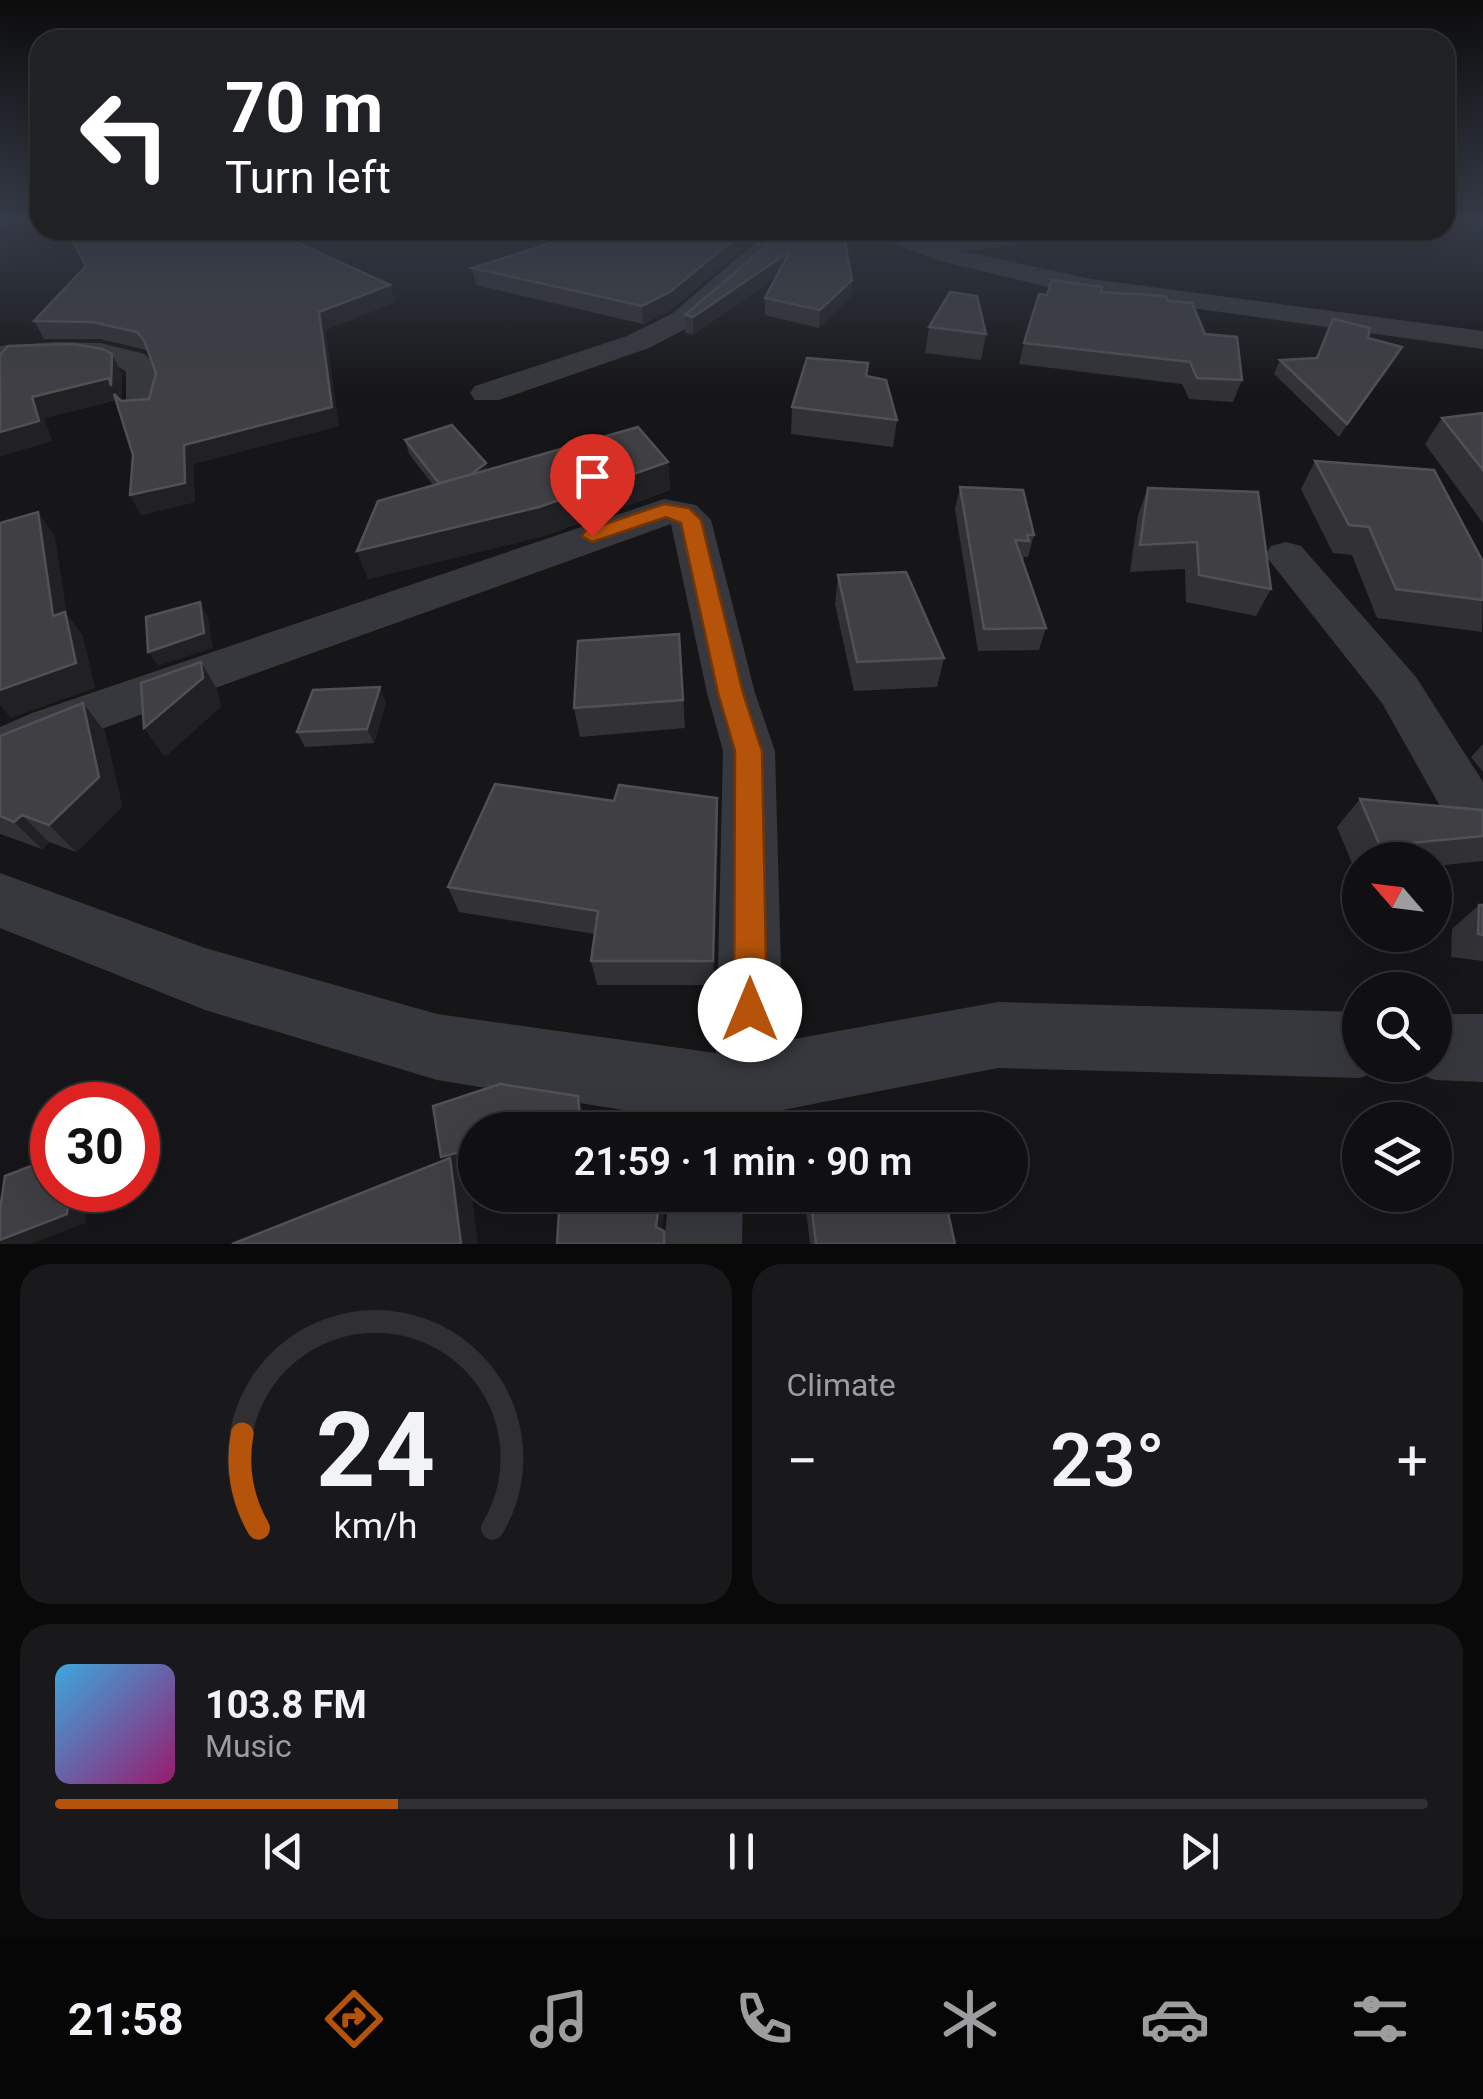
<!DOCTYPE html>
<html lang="en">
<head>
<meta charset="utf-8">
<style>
	:root { --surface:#101012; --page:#19191b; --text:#f1f3f6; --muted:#9c9d9f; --line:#303032; --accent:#b45309 }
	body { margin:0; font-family:Roboto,sans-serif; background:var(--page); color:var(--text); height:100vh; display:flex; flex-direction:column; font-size:38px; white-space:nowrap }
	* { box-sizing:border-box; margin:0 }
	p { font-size:32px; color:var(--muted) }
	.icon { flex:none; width:55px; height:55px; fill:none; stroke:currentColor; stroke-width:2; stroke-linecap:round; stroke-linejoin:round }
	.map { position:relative; height:1244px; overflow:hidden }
	.drawer { display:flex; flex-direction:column; gap:20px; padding:20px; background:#09090a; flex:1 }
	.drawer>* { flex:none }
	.top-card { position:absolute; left:30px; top:30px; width:1425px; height:210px; border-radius:30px; box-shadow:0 10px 40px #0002,0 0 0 2px var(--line); background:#202124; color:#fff; overflow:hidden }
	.needle { width:65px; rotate:298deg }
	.buttons { position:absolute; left:1342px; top:842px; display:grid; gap:20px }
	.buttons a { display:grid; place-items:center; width:110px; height:110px; border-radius:50%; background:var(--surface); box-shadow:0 10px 40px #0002,0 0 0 2px var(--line); font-size:50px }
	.speed { position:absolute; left:30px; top:1082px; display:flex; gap:20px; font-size:50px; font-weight:700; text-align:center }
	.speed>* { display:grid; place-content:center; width:130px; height:130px; border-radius:50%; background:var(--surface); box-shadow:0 10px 40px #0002,0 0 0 2px var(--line); line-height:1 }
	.speed .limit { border:15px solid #d22; background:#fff; color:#111 }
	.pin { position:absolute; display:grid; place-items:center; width:85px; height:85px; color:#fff; margin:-102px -42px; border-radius:50% 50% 50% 0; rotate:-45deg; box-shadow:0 0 10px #0007 }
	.pin .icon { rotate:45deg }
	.me { position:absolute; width:110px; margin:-55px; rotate:0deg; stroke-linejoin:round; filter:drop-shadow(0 0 8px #0008) }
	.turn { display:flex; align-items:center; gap:35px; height:210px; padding:0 30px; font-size:45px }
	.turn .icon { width:130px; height:130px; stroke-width:2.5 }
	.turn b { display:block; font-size:70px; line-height:85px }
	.big { font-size:75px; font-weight:600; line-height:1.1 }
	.drawer .widget { flex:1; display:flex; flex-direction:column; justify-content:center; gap:15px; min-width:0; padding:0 35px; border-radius:30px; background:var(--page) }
	.drawer .dial { align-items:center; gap:0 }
	.dial svg { height:260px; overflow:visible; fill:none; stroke:var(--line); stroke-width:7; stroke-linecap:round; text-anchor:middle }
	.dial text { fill:var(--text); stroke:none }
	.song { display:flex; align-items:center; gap:30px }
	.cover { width:120px; height:120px; border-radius:15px; background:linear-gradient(135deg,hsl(200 70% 55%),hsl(320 70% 35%)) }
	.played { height:10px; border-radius:5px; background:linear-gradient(90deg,var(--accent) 25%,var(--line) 25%) }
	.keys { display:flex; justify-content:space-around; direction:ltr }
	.heat { display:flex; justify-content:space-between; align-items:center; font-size:55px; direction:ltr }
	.drawer .tiles { flex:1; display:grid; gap:20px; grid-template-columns:1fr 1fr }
	.widget:last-child { grid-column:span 2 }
	.trip { position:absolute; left:458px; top:1112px; width:570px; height:100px; border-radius:50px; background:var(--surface); box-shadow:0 10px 40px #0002,0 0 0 2px var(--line); font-weight:600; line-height:100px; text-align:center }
	.dock { display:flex; height:160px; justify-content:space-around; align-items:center; background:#060607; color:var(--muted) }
	.dock .icon { width:70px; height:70px }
	.dock .selected { color:var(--accent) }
	.dock b { font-size:45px; color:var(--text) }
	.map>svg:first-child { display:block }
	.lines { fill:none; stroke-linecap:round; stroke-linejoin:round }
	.minor { fill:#37383d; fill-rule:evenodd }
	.wall { fill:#323236 }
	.shaded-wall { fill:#212124 }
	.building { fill:#3f3f44; stroke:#4f5156; stroke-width:2.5 }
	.route { fill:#b45309; stroke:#753606; stroke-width:2.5 }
</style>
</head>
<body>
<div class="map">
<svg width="1483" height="1244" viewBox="0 0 1483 1244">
	<rect width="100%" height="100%" fill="#161618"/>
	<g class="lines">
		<!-- minor -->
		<g class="minor">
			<path d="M770,230H797L693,325L649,348L499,400H475L470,393L475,386L627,336L673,313Z"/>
			<path d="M867,230H901L932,242L1005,230H1045C1027,248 987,248 962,251L1092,279L1483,331V349L1056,289L940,261L870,235Z"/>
			<path d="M55,342L100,343L145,354C160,370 168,397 155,416H131L126,409V372C102,351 32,362 0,364V346Z"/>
			<path d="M664,499L696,505L711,520L755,693L775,751L783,1041L998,1002L1360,1012V1065H1385L1384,1069L1360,1078L998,1068L710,1124L437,1080L205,1010L0,928V873L205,948L437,1014L716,1053L723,751L707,693L671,524L68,741L0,771V727L32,713Z"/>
			<path d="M1286,542L1301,546L1416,677L1483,782V854L1463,847L1382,703L1265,555L1271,546Z"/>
			<path d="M1435,1014H1483V1082L1435,1080L1411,1071L1409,1065H1435Z"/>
			<path d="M669,1195H743L742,1244H664Z"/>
		</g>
	</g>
	<!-- wall -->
	<g class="wall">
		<path d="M1449,219H1483V225Z"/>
		<path d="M65,230L390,285L395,302L325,330L339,426L193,464L195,502L141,515L130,495L133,455L116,400L44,418L52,441L0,456V355L122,374V401L149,399L156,373L149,354L146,350L101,339H44L34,321L86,267Z"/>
		<path d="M592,230H764L671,310L643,324L476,285L472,268Z"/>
		<path d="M785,230H868L867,237L847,255L852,280L851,297L819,328L765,315V298L776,277L693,335L685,333V315Z"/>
		<path d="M1101,292L1168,301L1205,334L1242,380L1233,402L1189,399L1182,384L1019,364L1024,343L1047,295Z"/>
		<path d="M1333,319L1368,338L1395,360L1339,437L1274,374L1280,360L1316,358Z"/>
		<path d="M929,327L986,334L981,360L925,353Z"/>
		<path d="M867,376L897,420L893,447L791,434L792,407Z"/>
		<path d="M1483,413V523L1425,444L1442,418Z"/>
		<path d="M405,440L487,469L668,462L670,490L544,536L368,579L357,551L433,485L409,454Z"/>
		<path d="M1315,461L1483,562L1482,632L1377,618L1352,555L1333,553L1301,489Z"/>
		<path d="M960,487L1034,535L1028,557H1024L1023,562L1046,628L1039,650L978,651L955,509Z"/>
		<path d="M1148,488L1271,589L1256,616L1186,602L1185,569L1130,572L1138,515Z"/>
		<path d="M838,575L944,658L937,687L854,691L835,604Z"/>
		<path d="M679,634L685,728L580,737L574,708Z"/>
		<path d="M386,702L374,743L305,747L297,732Z"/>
		<path d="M83,703L105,732L122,806L76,852L49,842L42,849L0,834V736Z"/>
		<path d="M1483,744V772L1471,757Z"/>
		<path d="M717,798L718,824L714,985H597L591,961L595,934L459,912L448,887L614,801Z"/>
		<path d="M1360,799L1483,813V861L1435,866V860H1360V873H1356L1337,827Z"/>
		<path d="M1479,905H1483V961L1451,957L1452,929Z"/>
		<path d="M804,1195H944L955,1244H810Z"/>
	</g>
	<!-- shaded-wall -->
	<g class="shaded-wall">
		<path d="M745,230H764L671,310L643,324L642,306Z"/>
		<path d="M858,230H868L867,237L843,258L845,242Z"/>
		<path d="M790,251L789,268L693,335V317Z"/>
		<path d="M852,280L851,297L819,328L820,310Z"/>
		<path d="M390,285L395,302L325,330L339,426L193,464L195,502L141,515L130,495L184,445L319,312Z"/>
		<path d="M1402,347L1395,360L1339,437L1347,424Z"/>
		<path d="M112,354L122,374V407L118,399L44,418L52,441L0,456V432L32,397Z"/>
		<path d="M668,462L670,490L544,536L368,579L357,551Z"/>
		<path d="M486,463L489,478L446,491Z"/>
		<path d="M38,512L55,536L67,614L83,636L95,688L11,718L0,705V690L53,616Z"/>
		<path d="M200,602L208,617L213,648L158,666L148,652Z"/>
		<path d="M201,662L218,691L221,707L165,757L144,728Z"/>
		<path d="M380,687L386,702L374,743L367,729Z"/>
		<path d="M83,703L105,732L122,806L76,852L49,825Z"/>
		<path d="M717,798L718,824L714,985L713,961Z"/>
		<path d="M22,815L49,842L42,849L14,822Z"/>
		<path d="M578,1096L582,1107L584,1130H541Z"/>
		<path d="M475,1148V1160L456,1165L471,1186L478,1244H461L448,1168L441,1157Z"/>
		<path d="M69,1190H88L85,1223L31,1244H0V1240Z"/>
		<path d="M660,1195H667L660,1244L656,1227Z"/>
	</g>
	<!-- building -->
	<g class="building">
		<path d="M66,230H270L390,285L319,312L332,407L184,445L185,483L130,495L133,455L114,394L121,401L149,399L156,373L144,340L137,332L92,322L34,321L86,266Z"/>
		<path d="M592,230H745L670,292L642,306L472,268Z"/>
		<path d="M785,230H858L845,242L852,280L820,310L765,298L790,251L693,317L685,315Z"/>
		<path d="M1052,280L1102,287L1101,292L1166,296L1168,301L1192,303L1205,334L1237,337L1242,380L1197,378L1190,362L1024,343L1039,294L1047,295Z"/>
		<path d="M950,292L977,296L986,334L929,327Z"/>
		<path d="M1333,319L1370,328L1368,338L1402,347L1347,424L1280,360L1317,358Z"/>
		<path d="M73,344L103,349L112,354L111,386L109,378L32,397L39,421L0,432V355L8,346Z"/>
		<path d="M807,358L868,363L866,376L886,380L897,420L792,407Z"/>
		<path d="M1483,413V470L1442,418Z"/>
		<path d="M452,425L486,463L470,475L439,483L405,440Z"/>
		<path d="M638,427L668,462L539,507L357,551L378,501Z"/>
		<path d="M1315,461L1434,470L1483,562V600L1396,589L1369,527L1349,525Z"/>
		<path d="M960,487L1023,490L1034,535H1027L1029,541L1015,540L1046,628L984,629Z"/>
		<path d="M1148,488L1258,492L1271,589L1199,575L1197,542L1140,545Z"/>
		<path d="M38,512L53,616L65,612L76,663L0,690V523Z"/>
		<path d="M906,572L944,658L857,662L838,575Z"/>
		<path d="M200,602L204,633L148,652L146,617Z"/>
		<path d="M679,634L683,700L574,708L578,641Z"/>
		<path d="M201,662L203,678L144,728L141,683Z"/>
		<path d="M380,687L367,729L297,732L313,690Z"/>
		<path d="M83,703L99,777L49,825L22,815L14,822L0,816V736Z"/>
		<path d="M495,784L614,801L619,785L717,798L713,961H591L598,911L448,887Z"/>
		<path d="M1360,799L1482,810L1483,813V836L1380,846Z"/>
		<path d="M1479,905H1483V935L1478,934Z"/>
		<path d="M500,1084L578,1096L580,1119L541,1130H475V1148L441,1157L433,1106Z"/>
		<path d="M52,1158V1190H69L67,1214L0,1240V1210L5,1176Z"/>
		<path d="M450,1158L461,1244H232Z"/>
		<path d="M560,1195H660L656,1227L664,1231V1244H557Z"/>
		<path d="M810,1195H944L955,1244H816Z"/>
	</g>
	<!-- sky -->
	<linearGradient id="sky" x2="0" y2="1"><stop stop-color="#0c0c0d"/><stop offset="0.56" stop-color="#363c48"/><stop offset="1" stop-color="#363c48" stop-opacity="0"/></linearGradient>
	<rect width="1483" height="393" fill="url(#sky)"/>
	<!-- route -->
	<path class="route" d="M664,504L689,508L701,520L743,693L762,751L767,1010L762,1022L750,1027L739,1022L734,1010L735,751L718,693L681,523L666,517L592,542L582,536L585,531Z"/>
</svg>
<div class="buttons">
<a><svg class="needle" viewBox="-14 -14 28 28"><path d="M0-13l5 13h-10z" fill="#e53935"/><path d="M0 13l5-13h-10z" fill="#9c9d9f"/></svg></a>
<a><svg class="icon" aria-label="search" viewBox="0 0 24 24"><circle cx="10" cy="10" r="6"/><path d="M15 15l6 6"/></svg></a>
<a><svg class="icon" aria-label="layers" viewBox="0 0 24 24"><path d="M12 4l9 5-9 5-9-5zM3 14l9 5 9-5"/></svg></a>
</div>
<div class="speed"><div class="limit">30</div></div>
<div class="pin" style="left:592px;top:536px;background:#d93025"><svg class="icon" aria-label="arrive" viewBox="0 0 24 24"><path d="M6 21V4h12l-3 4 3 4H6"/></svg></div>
<svg class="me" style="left:750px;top:1010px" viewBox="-20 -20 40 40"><circle r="19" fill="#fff"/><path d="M0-13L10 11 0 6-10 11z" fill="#b45309"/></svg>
<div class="trip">21:59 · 1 min · 90 m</div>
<div class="top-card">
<div class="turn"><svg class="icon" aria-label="left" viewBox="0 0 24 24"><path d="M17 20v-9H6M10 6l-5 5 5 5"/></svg><div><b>70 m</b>Turn left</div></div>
</div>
</div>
<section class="drawer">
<div class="tiles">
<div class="widget dial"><svg viewBox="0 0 100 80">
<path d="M14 69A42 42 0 1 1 86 69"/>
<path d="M14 69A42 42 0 0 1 9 40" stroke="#b45309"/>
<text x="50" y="56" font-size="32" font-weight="700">24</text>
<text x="50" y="72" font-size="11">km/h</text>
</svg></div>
<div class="widget"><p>Climate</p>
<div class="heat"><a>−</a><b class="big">23°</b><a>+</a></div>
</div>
<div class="widget">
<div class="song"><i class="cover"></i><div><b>103.8 FM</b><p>Music</p></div></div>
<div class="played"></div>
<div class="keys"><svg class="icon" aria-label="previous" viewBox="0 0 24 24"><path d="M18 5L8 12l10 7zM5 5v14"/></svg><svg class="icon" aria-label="pause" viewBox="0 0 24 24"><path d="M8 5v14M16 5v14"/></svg><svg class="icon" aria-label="next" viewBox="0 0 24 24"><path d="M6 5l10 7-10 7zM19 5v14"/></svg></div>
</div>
</div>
</section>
<nav class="dock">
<b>21:58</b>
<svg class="icon selected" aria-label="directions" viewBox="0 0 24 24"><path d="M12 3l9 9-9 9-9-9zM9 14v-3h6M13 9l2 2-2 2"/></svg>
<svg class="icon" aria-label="music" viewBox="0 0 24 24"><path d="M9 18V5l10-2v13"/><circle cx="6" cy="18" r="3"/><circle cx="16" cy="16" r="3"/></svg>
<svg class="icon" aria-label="phone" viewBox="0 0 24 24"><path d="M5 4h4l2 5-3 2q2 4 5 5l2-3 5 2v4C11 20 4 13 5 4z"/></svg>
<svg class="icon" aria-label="climate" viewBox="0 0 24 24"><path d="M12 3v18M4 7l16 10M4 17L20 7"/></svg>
<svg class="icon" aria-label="car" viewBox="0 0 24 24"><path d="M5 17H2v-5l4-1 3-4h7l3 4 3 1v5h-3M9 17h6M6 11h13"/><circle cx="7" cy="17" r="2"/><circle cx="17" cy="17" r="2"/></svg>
<svg class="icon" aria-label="filters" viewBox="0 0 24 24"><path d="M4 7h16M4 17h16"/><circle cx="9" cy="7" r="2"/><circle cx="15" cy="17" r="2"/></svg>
</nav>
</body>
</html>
